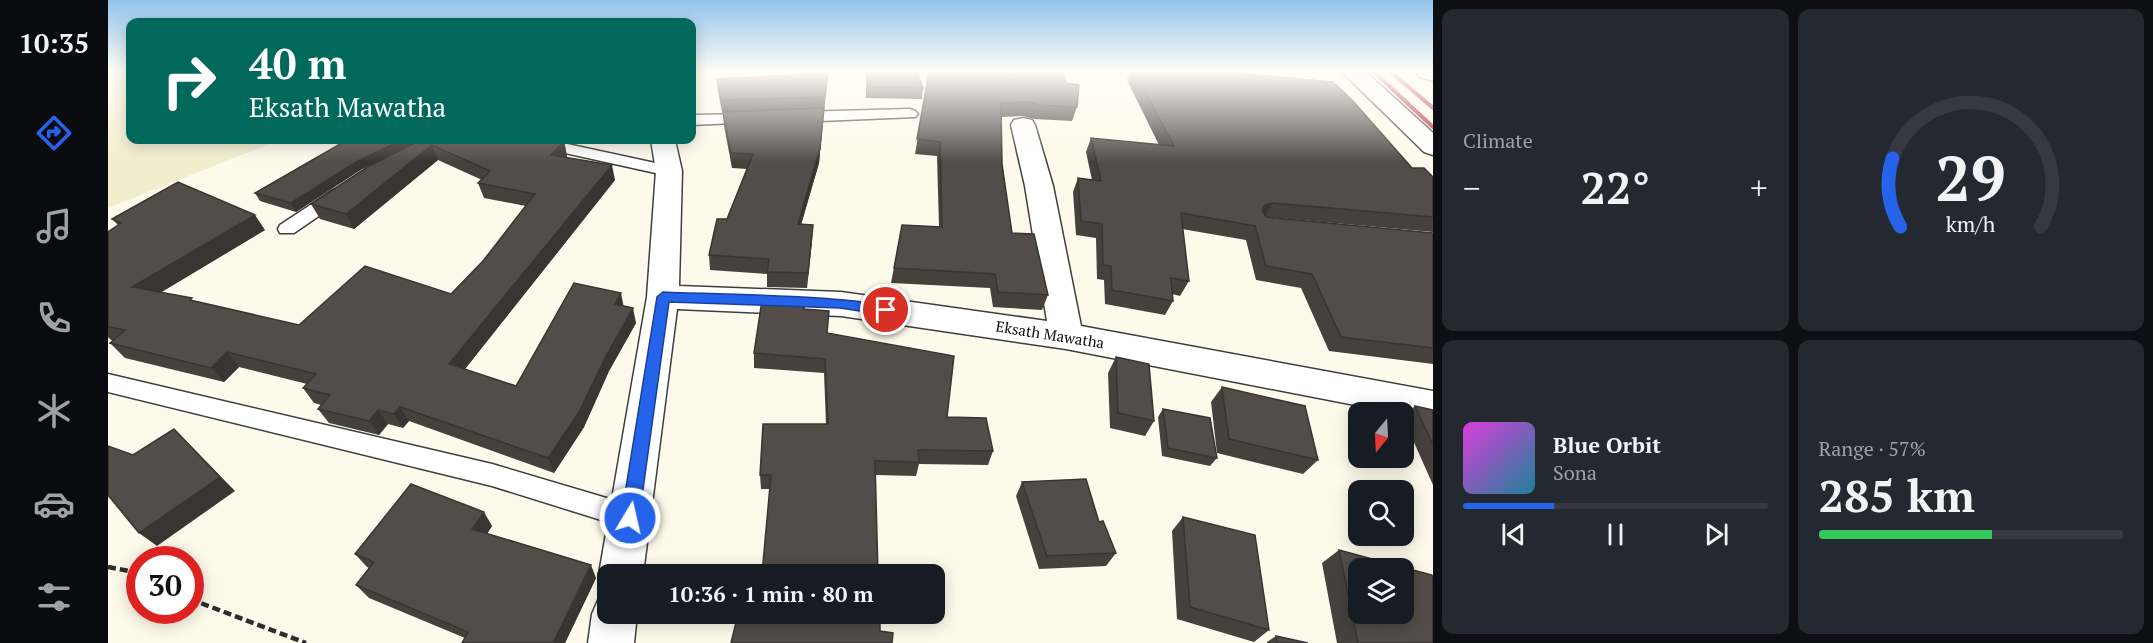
<!DOCTYPE html>
<html lang="en">
<head>
<meta charset="utf-8">
<style>
	:root { --surface:#171b24; --page:#242831; --text:#f1f3f6; --muted:#9ea1a6; --line:#363941; --accent:#2563eb }
	body { margin:0; font-family:"PT Serif",serif; background:var(--page); color:var(--text); height:100vh; display:flex; flex-direction:column; font-size:22px; white-space:nowrap }
	* { box-sizing:border-box; margin:0 }
	p { font-size:20px; color:var(--muted) }
	.icon { flex:none; width:33px; height:33px; fill:none; stroke:currentColor; stroke-width:2; stroke-linecap:round; stroke-linejoin:round }
	.map { position:relative; flex:1; overflow:hidden }
	.panel { display:flex; flex-direction:column; gap:9px; padding:9px; background:#0d0f14; width:720px }
	.panel>* { flex:none }
	.banner { position:absolute; left:18px; top:18px; width:570px; height:126px; border-radius:12px; box-shadow:0 3px 15px #0003; background:#00695c; color:#fff; overflow:hidden }
	.needle { width:39px; rotate:198deg }
	.fabs { position:absolute; left:1240px; top:402px; display:grid; gap:12px }
	.fabs a { display:grid; place-items:center; width:66px; height:66px; border-radius:12px; background:var(--surface); box-shadow:0 3px 15px #0003; font-size:30px }
	.speed { position:absolute; left:18px; top:546px; display:flex; gap:12px; font-size:30px; font-weight:700; text-align:center }
	.speed>* { display:grid; place-content:center; width:78px; height:78px; border-radius:50%; background:var(--surface); box-shadow:0 3px 15px #0003; line-height:1 }
	.speed .limit { border:9px solid #d22; background:#fff; color:#111 }
	.pin { position:absolute; display:grid; place-items:center; width:51px; height:51px; color:#fff; margin:-26px; border:3px solid #fff; border-radius:50%; box-shadow:0 2px 6px #0007 }
	.me { position:absolute; width:66px; margin:-33px; rotate:9deg; stroke-linejoin:round; filter:drop-shadow(0 0 4px #0008) }
	.turn { display:flex; align-items:center; gap:21px; height:126px; padding:0 24px; font-size:27px }
	.turn .icon { width:78px; height:78px; stroke-width:2.5 }
	.turn b { display:block; font-size:42px; line-height:51px }
	.big { font-size:45px; font-weight:800; line-height:1.1 }
	.panel .tile { flex:1; display:flex; flex-direction:column; justify-content:center; gap:9px; min-width:0; padding:0 21px; border-radius:12px; background:var(--page) }
	.panel .dial { align-items:center; gap:0 }
	.dial svg { height:156px; overflow:visible; fill:none; stroke:var(--line); stroke-width:7; stroke-linecap:round; text-anchor:middle }
	.dial text { fill:var(--text); stroke:none }
	.song { display:flex; align-items:center; gap:18px }
	.cover { width:72px; height:72px; border-radius:9px; background:linear-gradient(135deg,hsl(300 70% 55%),hsl(190 70% 35%)) }
	.played { height:6px; border-radius:3px; background:linear-gradient(90deg,var(--accent) 30%,var(--line) 30%) }
	.keys { display:flex; justify-content:space-around; direction:ltr }
	.heat { display:flex; justify-content:space-between; align-items:center; font-size:33px; direction:ltr }
	.charge { height:9px; border-radius:4px; background:linear-gradient(90deg,#34c759 57%,var(--line) 0) }
	.panel .tiles { flex:1; display:grid; gap:9px; grid-template-columns:repeat(2,1fr) }
	.trip { position:absolute; left:489px; top:564px; width:348px; height:60px; border-radius:12px; background:var(--surface); box-shadow:0 3px 15px #0003; font-weight:800; line-height:60px; text-align:center }
	main { display:flex; flex:1; min-height:0 }
	.tab-bar { display:flex; flex-direction:column; width:108px; justify-content:space-around; align-items:center; background:#090b0e; color:var(--muted) }
	.tab-bar .icon { width:42px; height:42px }
	.tab-bar .current { color:var(--accent) }
	.tab-bar b { font-size:27px; color:var(--text) }
	.map>svg:first-child { display:block }
	.farmland { fill:#f2eecd }
	.lines { fill:none; stroke-linecap:round; stroke-linejoin:round }
	.service-casing { stroke:#3e3e3e; stroke-width:3 }
	.minor-casing { stroke:#3e3e3e; stroke-width:3 }
	.tertiary-casing { stroke:#3e3e3e; stroke-width:3 }
	.path { stroke:#2d2d2d; stroke-width:4.5; stroke-dasharray:8 4; stroke-linecap:butt }
	.service { fill:#fff; fill-rule:evenodd }
	.minor { fill:#fff; fill-rule:evenodd }
	.tertiary { fill:#fff; fill-rule:evenodd }
	.rail { stroke:#b32b36; stroke-width:4 }
	.wall { fill:#47413e }
	.shaded-wall { fill:#3a3532 }
	.building { fill:#534c48; stroke:#3a3532; stroke-width:1.5; fill-rule:evenodd }
	.route { fill:#2563eb; stroke:#184099; stroke-width:1.5 }
	.labels { text-anchor:middle; stroke-width:6; stroke-linejoin:round; paint-order:stroke }
	.street-label { font-size:15px; fill:#0b0b0b; stroke:#fff }
</style>
</head>
<body>
<main>
<nav class="tab-bar">
<b>10:35</b>
<svg class="icon current" aria-label="directions" viewBox="0 0 24 24"><path d="M12 3l9 9-9 9-9-9zM9 14v-3h6M13 9l2 2-2 2"/></svg>
<svg class="icon" aria-label="music" viewBox="0 0 24 24"><path d="M9 18V5l10-2v13"/><circle cx="6" cy="18" r="3"/><circle cx="16" cy="16" r="3"/></svg>
<svg class="icon" aria-label="phone" viewBox="0 0 24 24"><path d="M5 4h4l2 5-3 2q2 4 5 5l2-3 5 2v4C11 20 4 13 5 4z"/></svg>
<svg class="icon" aria-label="climate" viewBox="0 0 24 24"><path d="M12 3v18M4 7l16 10M4 17L20 7"/></svg>
<svg class="icon" aria-label="car" viewBox="0 0 24 24"><path d="M5 17H2v-5l4-1 3-4h7l3 4 3 1v5h-3M9 17h6M6 11h13"/><circle cx="7" cy="17" r="2"/><circle cx="17" cy="17" r="2"/></svg>
<svg class="icon" aria-label="filters" viewBox="0 0 24 24"><path d="M4 7h16M4 17h16"/><circle cx="9" cy="7" r="2"/><circle cx="15" cy="17" r="2"/></svg>
</nav>
<div class="map">
<svg width="1325" height="643" viewBox="0 0 1325 643">
	<rect width="100%" height="100%" fill="#fefaeb"/>
	<!-- farmland -->
	<path class="farmland" d="M0,72H22V140H171L0,208Z"/>
	<g class="lines">
		<defs>
			<g id="service">
				<path d="M802,109L807,111L810,114L807,117L689,122L681,117L689,112Z"/>
				<path d="M643,114L649,116L651,119L649,122L584,125V115Z"/>
				<path d="M413,140H441L561,166L567,167L569,171L567,175L561,176L421,145Z"/>
				<path d="M231,189L237,190L240,194L237,198L186,233H172L170,229L172,225L225,190Z"/>
				<path d="M0,374L384,464L522,505L531,509L535,517L531,525L522,529L384,486L0,392Z"/>
			</g>
			<g id="minor">
				<path d="M1308,72H1325V81L1311,77Z"/>
				<path d="M915,118L924,120L927,125L945,186L973,326L1325,391V421L1296,415V412H1283L958,349L733,316L569,309L535,574H500V590L498,589L491,574L539,297L548,171L543,140H567L574,171L571,286L733,292L939,321L917,186L903,125L906,120Z"/>
				<path d="M500,594V614H529L526,643H480L484,614L491,598Z"/>
			</g>
			<path id="tertiary" d="M1234,72H1258L1325,133V155L1316,152Z"/>
		</defs>
		<!-- service casing -->
		<use href="#service" class="service-casing"/>
		<!-- minor casing -->
		<use href="#minor" class="minor-casing"/>
		<!-- tertiary casing -->
		<use href="#tertiary" class="tertiary-casing"/>
		<!-- path -->
		<g class="path">
			<path d="M0,567L32,573"/>
			<path d="M82,599L198,643"/>
		</g>
		<!-- service -->
		<use href="#service" class="service"/>
		<!-- minor -->
		<use href="#minor" class="minor"/>
		<!-- tertiary -->
		<use href="#tertiary" class="tertiary"/>
		<!-- rail -->
		<g class="rail">
			<path d="M1266,72L1325,127"/>
			<path d="M1283,72L1325,108"/>
		</g>
	</g>
	<!-- wall -->
	<g class="wall">
		<path d="M758,72H809L815,88L814,99L758,98Z"/>
		<path d="M821,72L905,75L906,72H955L958,83L969,107L964,121L926,119L915,116L893,117L894,164L904,233L940,295L934,310L885,307L882,288L783,283L794,225L831,227L829,156L807,154Z"/>
		<path d="M1022,72H1119L1304,168L1325,177V232L1158,217L1325,233V364L1221,351L1193,288L1148,280L1138,240L1074,229L1081,281L1072,296L1064,294L1065,301L1057,315L997,304L996,280L989,279L988,238L968,235L965,192L970,178L984,180L978,152L983,138L1051,145L1019,80Z"/>
		<path d="M720,73L711,163L693,224L704,240L699,288L659,287V274L602,270L601,255L619,219L639,169L624,168L616,126L615,112H614L610,91L609,79Z"/>
		<path d="M239,140L456,141L459,156L458,158L507,180L357,369L408,386L516,306L528,323L501,371L476,427L446,473L301,421L295,428L280,424L271,435L221,423L210,409L213,405L206,403L195,388L199,384L131,367L116,382L17,358L2,343L5,340H3L0,337V232L10,225L4,219L157,230L53,292L87,302L191,325L343,294L375,261L418,206L376,198L370,183L374,180L330,160L246,229L212,219L203,204L285,154L254,169L188,212L152,201L147,193Z"/>
		<path d="M449,140H472L469,144Z"/>
		<path d="M697,309L719,333L885,451L880,465L811,464L808,476L768,475L661,489H653L652,475L718,424L716,373L646,368V353Z"/>
		<path d="M1008,357L1046,421L1037,436L1002,428L1000,373Z"/>
		<path d="M1114,387L1210,460L1195,474L1109,453L1103,402Z"/>
		<path d="M1307,406L1325,410V485L1296,420V416Z"/>
		<path d="M1055,409L1109,458L1102,466L1054,456L1050,417Z"/>
		<path d="M914,482L991,522L1008,553L998,566L931,569L908,496Z"/>
		<path d="M1075,517L1161,630L1146,642L1069,619L1064,531Z"/>
		<path d="M384,526L379,534L488,578L457,643H354L357,638L261,598L248,585L261,568L259,567L247,554Z"/>
		<path d="M1231,550L1325,643H1229L1214,563Z"/>
		<path d="M1168,636L1200,643H1159V642Z"/>
	</g>
	<!-- shaded-wall -->
	<g class="shaded-wall">
		<path d="M716,108L711,163L689,239L690,224Z"/>
		<path d="M294,140H314L254,169L188,212L183,203L250,161Z"/>
		<path d="M456,141L459,156L447,170L443,155Z"/>
		<path d="M324,145L330,160L246,229L238,214Z"/>
		<path d="M504,165L507,180L349,379L341,364Z"/>
		<path d="M1165,203L1156,217L1148,219L1157,205Z"/>
		<path d="M147,215L157,230L37,302L24,287Z"/>
		<path d="M705,225L704,240L699,288L700,273Z"/>
		<path d="M513,293L516,308L507,304Z"/>
		<path d="M525,308L528,323L501,371L476,427L446,473L440,458Z"/>
		<path d="M119,352L131,367L116,382L103,368Z"/>
		<path d="M292,407L301,421L295,428L286,414Z"/>
		<path d="M270,410L280,424L271,435L261,421Z"/>
		<path d="M66,429L127,491L49,546L31,533Z"/>
		<path d="M376,512L384,526L373,543L364,529Z"/>
		<path d="M483,565L488,578L457,643H445Z"/>
	</g>
	<!-- building -->
	<g class="building">
		<path d="M759,72H809L815,88L760,87Z"/>
		<path d="M821,72H889L909,75V72H955L958,83L971,85L969,107L930,105L920,102L893,103L894,164L904,233L926,234L940,295L890,292L887,274L786,268L794,225L834,227L832,142L809,139Z"/>
		<path d="M1027,72H1119L1225,82L1245,101L1304,168H1316L1325,177V217L1165,203L1157,205L1154,210L1158,217L1325,233V348L1233,337L1204,274L1158,266L1147,226L1073,213L1081,281L1063,278L1065,301L1004,290L1003,266L995,265L994,224L973,221L970,178L993,181L983,138L1066,146Z"/>
		<path d="M720,73L717,97L613,100L609,79Z"/>
		<path d="M716,108L712,148L690,224L705,225L700,273L659,272L661,259L601,255L609,219H619L645,154L623,153L615,112Z"/>
		<path d="M239,140H294L250,161L183,203L147,193Z"/>
		<path d="M313,140H449L456,141L443,155L504,165L341,364L408,386L466,283L513,293L507,304L525,308L498,356L471,412L440,458L292,407L286,414L270,410L261,421L210,409L222,395L195,388L208,374L119,352L103,368L2,343L17,330L0,327V232L13,223L4,219L70,182L147,215L24,287L84,298L82,300L191,325L257,266L343,294L375,261L427,194L370,183L382,171L324,145L238,214L203,204L261,166Z"/>
		<path d="M654,300L697,302L696,309L721,311L719,333L846,356L839,417L878,418L885,451L810,450L811,462L767,461L770,574H654L663,475H652L655,424H720L717,359L646,353Z"/>
		<path d="M1008,357L1041,364L1046,421L1010,413Z"/>
		<path d="M1114,387L1197,406L1210,460L1121,439Z"/>
		<path d="M1307,406L1325,410V445Z"/>
		<path d="M1055,409L1102,418L1109,458L1060,448Z"/>
		<path d="M66,429L112,477L31,533L0,495V446L25,455Z"/>
		<path d="M978,479L991,522L995,521L1008,553L939,556L914,482Z"/>
		<path d="M303,484L376,512L364,529L483,565L445,643H354L360,632L248,585L266,562L247,554Z"/>
		<path d="M1075,517L1147,535L1161,630L1082,607Z"/>
		<path d="M1231,550L1324,575L1325,578V643H1250ZM1251,568H1296V614H1251Z"/>
		<path d="M630,614H772V631L785,633L784,643H623Z"/>
		<path d="M1168,636L1200,643H1169Z"/>
	</g>
	<!-- sky -->
	<linearGradient id="sky" x2="0" y2="1"><stop stop-color="#92c4ec"/><stop offset="0.44" stop-color="#fffdf6"/><stop offset="1" stop-color="#fffdf6" stop-opacity="0"/></linearGradient>
	<rect width="1325" height="162" fill="url(#sky)"/>
	<!-- route -->
	<path class="route" d="M555,292C586,294 773,295 784,310L778,315L732,308L561,302L531,518L528,523L522,525L516,523L513,518L549,297Z"/>
	<g class="labels">
		<!-- street labels -->
		<g class="street-label">
			<text transform="translate(942 335) rotate(9)" y="5">Eksath Mawatha</text>
		</g>
	</g>
</svg>
<div class="fabs">
<a><svg class="needle" viewBox="-14 -14 28 28"><path d="M0-13l5 13h-10z" fill="#e53935"/><path d="M0 13l5-13h-10z" fill="#9ea1a6"/></svg></a>
<a><svg class="icon" aria-label="search" viewBox="0 0 24 24"><circle cx="10" cy="10" r="6"/><path d="M15 15l6 6"/></svg></a>
<a><svg class="icon" aria-label="layers" viewBox="0 0 24 24"><path d="M12 4l9 5-9 5-9-5zM3 14l9 5 9-5"/></svg></a>
</div>
<div class="speed"><div class="limit">30</div></div>
<div class="pin" style="left:778px;top:310px;background:#d93025"><svg class="icon" aria-label="arrive" viewBox="0 0 24 24"><path d="M6 21V4h12l-3 4 3 4H6"/></svg></div>
<svg class="me" style="left:522px;top:518px" viewBox="-20 -20 40 40"><circle r="17" fill="#2563eb" stroke="#fff" stroke-width="3"/><path d="M0-11L8 9 0 5-8 9z" fill="#fff"/></svg>
<div class="trip">10:36 · 1 min · 80 m</div>
<div class="banner">
<div class="turn"><svg class="icon" aria-label="right" viewBox="0 0 24 24"><path d="M7 20v-9h11M14 6l5 5-5 5"/></svg><div><b>40 m</b>Eksath Mawatha</div></div>
</div>
</div>
<section class="panel">
<div class="tiles">
<div class="tile"><p>Climate</p>
<div class="heat"><a>−</a><b class="big">22°</b><a>+</a></div>
</div>
<div class="tile dial"><svg viewBox="0 0 100 80">
<path d="M14 69A42 42 0 1 1 86 69"/>
<path d="M14 69A42 42 0 0 1 10 34" stroke="#2563eb"/>
<text x="50" y="56" font-size="32" font-weight="700">29</text>
<text x="50" y="72" font-size="11">km/h</text>
</svg></div>
<div class="tile">
<div class="song"><i class="cover"></i><div><b>Blue Orbit</b><p>Sona</p></div></div>
<div class="played"></div>
<div class="keys"><svg class="icon" aria-label="previous" viewBox="0 0 24 24"><path d="M18 5L8 12l10 7zM5 5v14"/></svg><svg class="icon" aria-label="pause" viewBox="0 0 24 24"><path d="M8 5v14M16 5v14"/></svg><svg class="icon" aria-label="next" viewBox="0 0 24 24"><path d="M6 5l10 7-10 7zM19 5v14"/></svg></div>
</div>
<div class="tile"><p>Range · 57%</p><b class="big">285 km</b><div class="charge"></div></div>
</div>
</section>
</main>
</body>
</html>
